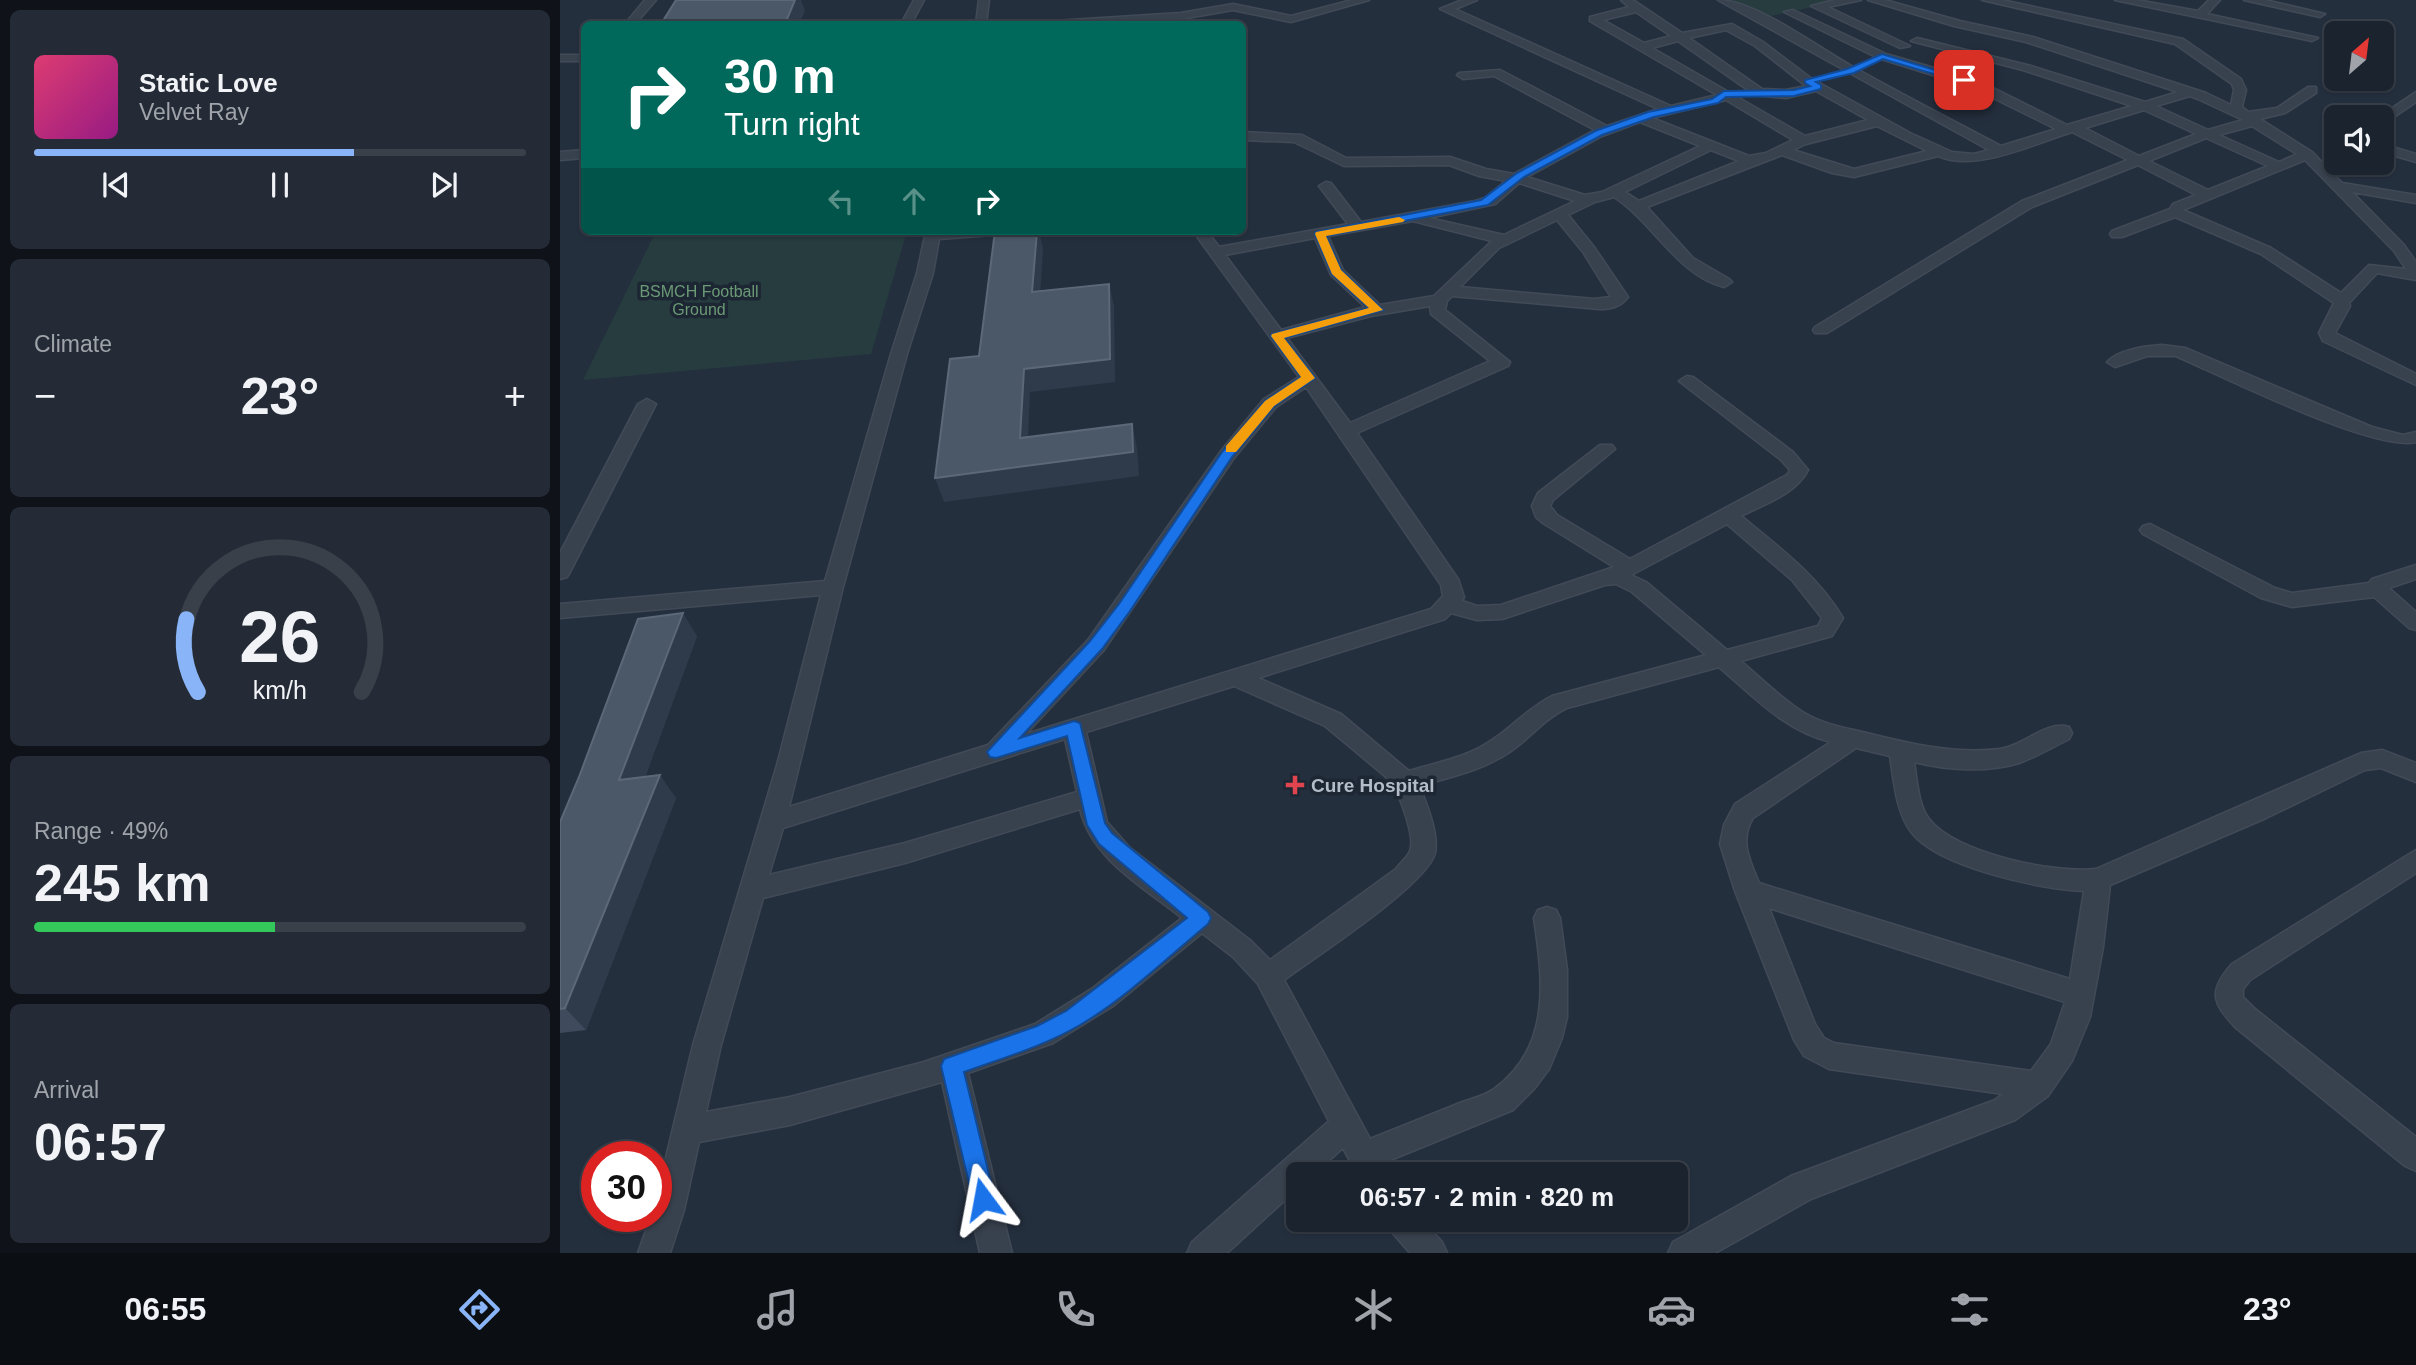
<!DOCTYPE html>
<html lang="en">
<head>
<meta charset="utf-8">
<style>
	:root { --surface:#1b232e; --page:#242b36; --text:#f1f3f6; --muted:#a0a4aa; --line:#39404a; --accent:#8ab4f8 }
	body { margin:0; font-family:Helvetica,sans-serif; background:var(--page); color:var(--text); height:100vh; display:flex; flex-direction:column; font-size:26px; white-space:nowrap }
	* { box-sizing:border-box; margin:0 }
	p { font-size:23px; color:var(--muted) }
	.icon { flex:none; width:38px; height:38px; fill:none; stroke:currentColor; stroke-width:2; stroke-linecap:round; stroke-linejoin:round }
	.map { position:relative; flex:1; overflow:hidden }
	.side { display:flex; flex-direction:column; gap:10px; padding:10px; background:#0f1319; width:560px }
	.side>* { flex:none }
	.banner { position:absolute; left:21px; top:21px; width:665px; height:214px; border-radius:10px; box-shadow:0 2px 5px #0004,0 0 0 2px var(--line); background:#00695c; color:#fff; overflow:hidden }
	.needle { width:46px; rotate:28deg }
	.buttons { position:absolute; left:1764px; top:21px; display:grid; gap:14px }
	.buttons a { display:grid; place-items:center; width:70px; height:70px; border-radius:10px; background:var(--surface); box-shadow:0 2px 5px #0004,0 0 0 2px var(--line); font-size:35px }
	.speed { position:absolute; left:21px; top:1141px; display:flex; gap:14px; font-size:35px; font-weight:700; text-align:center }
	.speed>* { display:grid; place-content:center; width:91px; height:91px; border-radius:50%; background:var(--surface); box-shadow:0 2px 5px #0004,0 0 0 2px var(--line); line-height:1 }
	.speed .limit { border:10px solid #d22; background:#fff; color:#111 }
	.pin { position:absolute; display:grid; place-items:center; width:60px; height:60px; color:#fff; margin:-30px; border-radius:14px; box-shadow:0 4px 10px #0006 }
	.me { position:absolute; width:77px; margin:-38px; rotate:347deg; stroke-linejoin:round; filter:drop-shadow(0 0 5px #0008) }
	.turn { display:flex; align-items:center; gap:24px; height:147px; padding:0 28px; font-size:32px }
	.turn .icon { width:91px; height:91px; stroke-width:2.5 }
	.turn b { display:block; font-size:49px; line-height:60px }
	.lanes { display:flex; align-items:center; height:66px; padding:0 28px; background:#0003; justify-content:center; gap:35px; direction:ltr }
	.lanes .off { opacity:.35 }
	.big { font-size:52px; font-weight:800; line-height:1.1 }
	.side .card { flex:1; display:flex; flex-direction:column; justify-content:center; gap:10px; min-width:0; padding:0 24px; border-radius:10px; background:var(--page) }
	.side .dial { align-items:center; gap:0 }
	.dial svg { height:182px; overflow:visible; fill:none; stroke:var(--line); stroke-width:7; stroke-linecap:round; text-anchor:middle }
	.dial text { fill:var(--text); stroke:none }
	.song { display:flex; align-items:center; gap:21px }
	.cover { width:84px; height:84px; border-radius:10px; background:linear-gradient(135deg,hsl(340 70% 55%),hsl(310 70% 35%)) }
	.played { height:7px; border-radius:4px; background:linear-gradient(90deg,var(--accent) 65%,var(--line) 65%) }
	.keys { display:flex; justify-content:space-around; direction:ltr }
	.heat { display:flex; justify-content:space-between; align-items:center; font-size:38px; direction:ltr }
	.charge { height:10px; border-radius:5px; background:linear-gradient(90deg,#34c759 49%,var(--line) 0) }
	.trip { position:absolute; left:726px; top:1162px; width:402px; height:70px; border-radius:10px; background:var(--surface); box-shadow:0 2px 5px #0004,0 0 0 2px var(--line); font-weight:800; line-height:70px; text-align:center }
	.menu { display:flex; height:112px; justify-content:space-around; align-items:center; background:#0b0e12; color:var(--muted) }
	.menu .icon { width:49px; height:49px }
	.menu .current { color:var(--accent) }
	.menu b { font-size:32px; color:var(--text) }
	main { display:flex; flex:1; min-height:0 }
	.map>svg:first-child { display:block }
	.green { fill:#263c3f }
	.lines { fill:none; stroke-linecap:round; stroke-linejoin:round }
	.minor-casing { stroke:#414a57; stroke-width:3 }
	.minor { fill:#38414e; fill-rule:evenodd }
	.wall { fill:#3f4b5c }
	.shaded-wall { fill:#2f3b4b }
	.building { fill:#4b5868; stroke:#5c6777; stroke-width:2 }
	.route { fill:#1a73e8; stroke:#114b97; stroke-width:2 }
	.slow { fill:#f59e0b }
	.health-dot { fill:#e0444e; stroke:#1d2633; stroke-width:2.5 }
	.labels { text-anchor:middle; stroke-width:7; stroke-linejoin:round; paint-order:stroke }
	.far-park-label { font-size:16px; fill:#6b9a76; stroke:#1d2633 }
	.poi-label { font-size:19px; font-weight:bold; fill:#b4bcc9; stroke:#1d2633; text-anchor:start }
</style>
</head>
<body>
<main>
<section class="side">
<div class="card">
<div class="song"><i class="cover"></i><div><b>Static Love</b><p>Velvet Ray</p></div></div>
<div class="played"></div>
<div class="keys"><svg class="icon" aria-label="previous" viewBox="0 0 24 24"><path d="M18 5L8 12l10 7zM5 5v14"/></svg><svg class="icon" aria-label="pause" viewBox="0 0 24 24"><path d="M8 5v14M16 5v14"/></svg><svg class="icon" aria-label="next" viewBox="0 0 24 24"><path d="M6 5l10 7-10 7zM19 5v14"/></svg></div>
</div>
<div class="card"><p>Climate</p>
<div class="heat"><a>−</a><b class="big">23°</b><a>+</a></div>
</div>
<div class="card dial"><svg viewBox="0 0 100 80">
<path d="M14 69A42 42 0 1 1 86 69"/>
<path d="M14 69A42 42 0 0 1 9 37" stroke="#8ab4f8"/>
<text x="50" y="56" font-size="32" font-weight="700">26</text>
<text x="50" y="72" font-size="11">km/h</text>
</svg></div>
<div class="card"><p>Range · 49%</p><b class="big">245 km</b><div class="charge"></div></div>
<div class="card"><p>Arrival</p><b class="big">06:57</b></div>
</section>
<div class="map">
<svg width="1856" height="1253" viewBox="0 0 1856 1253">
	<rect width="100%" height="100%" fill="#242f3e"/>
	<!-- green -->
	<g class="green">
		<path d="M1156,0H1285L1202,18Z"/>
		<path d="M96,231H347L311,354L23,380Z"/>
	</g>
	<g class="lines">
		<defs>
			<g id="minor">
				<path d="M85,0H96L75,24H65Z"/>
				<path d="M354,0H364L351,24H341Z"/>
				<path d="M419,0H429L426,24H416Z"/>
				<path d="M792,0H809L731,22L673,10L621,19L538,24H490L495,21L621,13L673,4L731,16Z"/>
				<path d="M902,0H917L895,9L1111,106L1157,95L1030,21V17L1069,7L1061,0H1073L1122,33L1172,24L1203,42L1252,79L1350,133L1392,152L1414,154L1429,150L1158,0C1196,0 1260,49 1295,68C1343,95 1392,120 1441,146L1496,129L1411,87L1318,58L1224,12L1233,10L1326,54L1419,81L1507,125L1572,106L1463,70L1351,41L1357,38L1471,66L1585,102L1618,92L1466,42L1394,26L1308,0H1325L1400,21L1473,37L1646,93L1671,105L1674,90L1672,84L1615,44L1422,0H1442L1623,39L1681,79L1686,90L1682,107L1688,112L1717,108L1748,87H1756V93L1725,113L1700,119L1752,152L1782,183L1856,195V203L1792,192L1844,245L1856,262V280L1817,273L1789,303L1790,306L1775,333L1856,374V385L1763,341L1759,333L1774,303L1701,254L1615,217L1562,237H1552L1550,234L1552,231L1610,209L1613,204L1636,195L1578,165L1472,207L1267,333H1255L1253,330L1255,327L1462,201L1568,160L1512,132C1476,143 1415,173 1378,156L1294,177L1272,173L1222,155L1087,207L1133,258L1169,279L1172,282L1164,287C1117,275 1093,222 1054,197L1035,202L1008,215L1034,247L1068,297C1061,307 1051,309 1039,309L892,296L887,301L885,310L950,362L948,366L797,433L898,579L904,597L902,601L917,606L941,605L1054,567L983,523L976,517L972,506L978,493L1040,445H1052L1055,449L993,500L990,506L997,515L1070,559L1227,475L1230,470L1221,460L1119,381L1127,376L1133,377L1233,452L1248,470C1236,494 1204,504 1181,516C1219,547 1258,576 1283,618L1272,636L1181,661C1199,677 1218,695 1238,709C1256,722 1277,726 1298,731C1345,742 1390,755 1440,749C1463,746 1487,720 1509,727L1512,733L1509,739C1493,747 1476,757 1459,763C1427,773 1386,770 1354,762C1357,779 1358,805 1369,819C1394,853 1495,874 1536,869L1801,753L1822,750L1856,763V782L1821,768L1805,770L1706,818L1550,885L1543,947L1530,1017L1512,1061L1488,1096L1455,1120L1251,1199L1155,1253H1108L1113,1242L1231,1176L1435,1100L1443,1094L1269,1069L1244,1056L1234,1040L1175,891L1160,844L1164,825L1175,804L1271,742C1225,731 1194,697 1159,667L1007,708C984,719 970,738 951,751C924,770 890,777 859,786C867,804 879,834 875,853C867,885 755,957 724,980L810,1139C840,1127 870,1115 900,1103C910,1099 925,1096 934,1089C992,1047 983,980 974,918L978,910L987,907L996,910L1000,918L1007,970V1017L1002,1038L989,1069L974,1089L953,1110L823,1163L828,1174H797L783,1148L754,1174H738V1188L667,1253H627L632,1242L769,1121L698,984L673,957L642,933L553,1006L493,1043L408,1073L452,1253H420L382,1082L230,1125L139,1142L124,1210L110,1253H78L91,1216H96V1199L133,1045L217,765L261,595L0,618V604L265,581L331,354L357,273L366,231H440L433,235L379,239L373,273L347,354L283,587L229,807L428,745L528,640L661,451L704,399L739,377L633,231H647L659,247L788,224L759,186L766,182L771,183L801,222L915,201L925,198L946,181L919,176L889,165L784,166L734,142L682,140V132L742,135L786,158L890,157L926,169L954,174L1035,130L934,76L903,79L897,75L899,73L940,70L1047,126L1098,109L880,9ZM1076,12L1111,36L1084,43L1043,20ZM1166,30L1195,46L1246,86L1226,90L1202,89L1129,38ZM1118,41L1195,95L1226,98L1256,91L1308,120L1245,136L1092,48ZM1630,96L1638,99L1683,120L1648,130L1596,106ZM1166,100L1233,140L1206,153L1189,156L1092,118ZM1584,110L1636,134L1579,156L1525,128ZM1080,122L1140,146L1042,192L1025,195L967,177L1042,136ZM1317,126L1367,151L1294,169L1233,150L1246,144ZM1692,126L1737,154L1719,162L1659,135ZM1646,138L1708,166L1648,190L1589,161ZM1151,150L1179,161L1079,201L1065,192ZM1745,160L1834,251L1846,269L1809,265L1781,293L1711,248L1623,210ZM959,183L1015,201L944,235L869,218L935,204ZM997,220L1023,252L1051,297L1034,299L900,287L939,248ZM853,221L932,241L874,296L820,305L783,270L768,236ZM755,238L771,275L805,307L721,330L665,255ZM870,306L871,314L930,361L790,423L727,338L811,316ZM746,387L881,585L883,596L871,609L466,734L544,650L674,458L716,407ZM1167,524L1232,580L1262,618L1258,626L1167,650L1086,582L1071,575ZM1056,584L1072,592L1146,655L992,696C970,707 955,724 935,738C910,757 878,762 849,771L781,714L698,678L885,619L891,613L917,620L942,619L1045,585ZM674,686L765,726L831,781C839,794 856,837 850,851C848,857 840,863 836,869L710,960L691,941L570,848L547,822L526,732ZM505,739L517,792L345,843L209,875L223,828ZM1296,748L1330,756C1334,781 1336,813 1352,833C1379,867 1482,890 1524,891L1510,979L1199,883C1190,861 1179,841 1193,818ZM520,809C531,859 585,888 622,918L533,988L475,1024L364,1062L230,1097L146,1112L161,1045L203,898L345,863ZM1209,908L1505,1002L1491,1044L1471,1071L1274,1043L1264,1038L1255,1024Z"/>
				<path d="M1275,0H1301L1268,7L1350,46L1340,48L1251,6Z"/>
				<path d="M1555,0H1577L1638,11L1649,0H1660L1647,14L1758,38L1752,41Z"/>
				<path d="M1684,0H1705L1765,14L1760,17Z"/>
				<rect x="0" y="55" width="24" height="6"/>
				<path d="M1856,92V102L1822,125V117H1819Z"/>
				<path d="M1822,144L1856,154V162L1822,152Z"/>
				<path d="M24,150V158L0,160V152Z"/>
				<path d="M1602,345L1625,348L1812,427L1843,435L1856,432V442C1814,452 1662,376 1616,356H1587L1555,367L1547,362C1558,350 1585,346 1602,345Z"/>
				<path d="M87,399L96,404L10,572L7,577L0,579V553L78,404Z"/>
				<path d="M1590,524L1715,588L1732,593L1809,583L1812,579L1856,565V579L1829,588L1856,612V630L1849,628L1814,597L1732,607L1701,598L1583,534L1580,530L1583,526Z"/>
				<path d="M1856,850V873L1690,980L1683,989V997L1695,1009L1856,1137V1171L1845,1166L1675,1027C1652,1002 1648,991 1672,964Z"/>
				<path d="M827,1220H862L882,1242L887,1253H850L831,1231Z"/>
			</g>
		</defs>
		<!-- minor casing -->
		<use href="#minor" class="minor-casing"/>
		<!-- minor -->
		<use href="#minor" class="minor"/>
	</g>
	<!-- wall -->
	<path class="wall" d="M137,636L85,777L116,798L26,1030L0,1033V822L19,777Z"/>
	<!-- shaded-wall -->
	<g class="shaded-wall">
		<path d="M235,0H241L245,11L239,24H225Z"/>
		<path d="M477,231H479L483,249L479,314L472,292Z"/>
		<path d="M549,284L554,306L555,382L470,392L467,461L460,438L464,369Z"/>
		<path d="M572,424L577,448L579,476L384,502L375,478Z"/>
		<path d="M123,613L137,636L76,802L59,780Z"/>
		<path d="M100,775L116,798L26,1030L5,1008Z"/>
	</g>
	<!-- building -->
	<g class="building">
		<path d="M116,0H235L225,24H101Z"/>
		<path d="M435,231H477L472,292L549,284L550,359L464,369L460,438L572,424L573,452L375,478L390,359L419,356Z"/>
		<path d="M123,613L59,780L100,775L5,1008L0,1009V822L19,777L78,619Z"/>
	</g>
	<!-- route -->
	<path class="route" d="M1322,54L1408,80L1404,83L1323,59L1294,73L1256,82L1261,85V89L1234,96L1166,97L1158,103L1094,117L1042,135L964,177L928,205L766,236L781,270L823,310L724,338L755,378L714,406L672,457L570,611L542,649L460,738L514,721L520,723L545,823L552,833L648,912L651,918L648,924C607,958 566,998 520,1025C484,1046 443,1058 404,1072L435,1199L431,1208L423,1211L415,1208L381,1066L384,1059L477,1026L506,1011L627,918L539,844L527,825L507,736L436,758L430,757L427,752L530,641L559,604L662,452L705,401L741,377L711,336L712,334L809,308L772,274L755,234L756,232L921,200L957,173L1035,131L1088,112L1152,99L1164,91L1234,90L1250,86L1245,83V80L1287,69Z"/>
	<!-- slow -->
	<path class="slow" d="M839,217L845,220L843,222L766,236L781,270L823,310L724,338L755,378L714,406L676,452H666V446L705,401L741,377L711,336L712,334L809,308L772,274L755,234L756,232Z"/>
	<!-- markers -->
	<path class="health-dot" d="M731.5 774.5h7v7h7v7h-7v7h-7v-7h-7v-7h7z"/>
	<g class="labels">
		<!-- far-park labels -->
		<g class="far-park-label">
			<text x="139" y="297">BSMCH Football<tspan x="139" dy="18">Ground</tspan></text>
		</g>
		<!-- poi labels -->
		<g class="poi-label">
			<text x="751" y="792">Cure Hospital</text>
		</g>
	</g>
</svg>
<div class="buttons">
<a><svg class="needle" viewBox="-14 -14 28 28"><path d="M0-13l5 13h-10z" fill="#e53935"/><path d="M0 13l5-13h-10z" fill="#a0a4aa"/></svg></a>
<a><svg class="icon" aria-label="sound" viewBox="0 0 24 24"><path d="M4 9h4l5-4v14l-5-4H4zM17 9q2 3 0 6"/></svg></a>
</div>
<div class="speed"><div class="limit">30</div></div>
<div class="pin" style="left:1404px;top:80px;background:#d93025"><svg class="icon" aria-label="arrive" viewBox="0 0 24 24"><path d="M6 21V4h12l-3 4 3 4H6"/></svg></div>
<svg class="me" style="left:423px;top:1199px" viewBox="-20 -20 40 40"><path d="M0-17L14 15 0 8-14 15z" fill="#1a73e8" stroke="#fff" stroke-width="4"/></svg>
<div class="trip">06:57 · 2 min · 820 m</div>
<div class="banner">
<div class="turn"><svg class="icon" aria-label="right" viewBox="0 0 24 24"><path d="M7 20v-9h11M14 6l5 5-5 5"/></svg><div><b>30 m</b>Turn right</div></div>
<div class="lanes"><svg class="icon off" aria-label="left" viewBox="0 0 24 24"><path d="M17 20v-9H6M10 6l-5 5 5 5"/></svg><svg class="icon off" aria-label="ahead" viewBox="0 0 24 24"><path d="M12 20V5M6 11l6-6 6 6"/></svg><svg class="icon" aria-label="right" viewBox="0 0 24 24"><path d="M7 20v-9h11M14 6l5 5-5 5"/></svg></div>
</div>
</div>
</main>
<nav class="menu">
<b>06:55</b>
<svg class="icon current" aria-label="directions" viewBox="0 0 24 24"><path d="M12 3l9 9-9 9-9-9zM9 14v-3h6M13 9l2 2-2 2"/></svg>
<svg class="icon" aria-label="music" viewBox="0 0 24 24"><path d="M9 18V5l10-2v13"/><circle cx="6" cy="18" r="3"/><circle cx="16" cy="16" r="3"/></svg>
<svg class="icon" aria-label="phone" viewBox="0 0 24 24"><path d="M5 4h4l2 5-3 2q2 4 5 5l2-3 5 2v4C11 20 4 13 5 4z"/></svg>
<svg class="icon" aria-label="climate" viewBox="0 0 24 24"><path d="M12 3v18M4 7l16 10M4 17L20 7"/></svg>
<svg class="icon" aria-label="car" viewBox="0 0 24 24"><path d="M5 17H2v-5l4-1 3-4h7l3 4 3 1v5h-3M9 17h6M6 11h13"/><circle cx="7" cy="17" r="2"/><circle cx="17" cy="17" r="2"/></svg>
<svg class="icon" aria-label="filters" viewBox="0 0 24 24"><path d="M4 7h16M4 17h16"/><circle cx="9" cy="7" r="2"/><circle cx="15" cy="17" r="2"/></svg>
<b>23°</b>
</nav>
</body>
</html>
